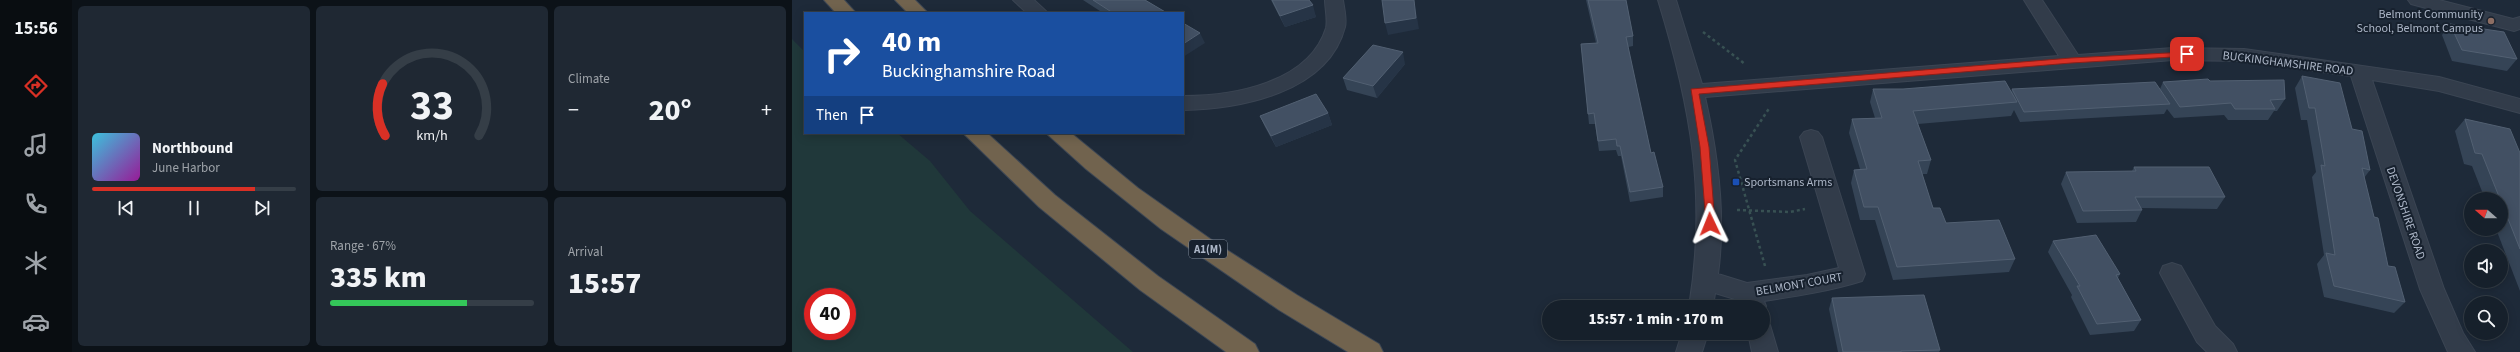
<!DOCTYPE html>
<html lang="en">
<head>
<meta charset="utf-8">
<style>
	:root { --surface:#16202b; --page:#1f2833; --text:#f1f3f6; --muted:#9ea3a9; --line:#353e47; --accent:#d93025 }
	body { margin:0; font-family:"Source Sans 3",sans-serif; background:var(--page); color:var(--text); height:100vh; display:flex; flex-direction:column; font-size:15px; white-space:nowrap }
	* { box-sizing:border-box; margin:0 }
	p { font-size:13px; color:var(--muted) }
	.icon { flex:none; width:22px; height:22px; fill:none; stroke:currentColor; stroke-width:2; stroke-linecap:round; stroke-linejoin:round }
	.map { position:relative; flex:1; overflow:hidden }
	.drawer { display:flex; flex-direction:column; gap:6px; padding:6px; background:#0c1218; width:720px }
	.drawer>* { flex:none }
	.top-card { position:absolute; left:12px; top:12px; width:380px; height:122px; border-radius:0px; box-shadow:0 2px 10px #0003,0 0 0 1px var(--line); background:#1a4fa0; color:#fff; overflow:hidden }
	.needle { width:26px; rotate:290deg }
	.buttons { position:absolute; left:1672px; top:192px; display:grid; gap:8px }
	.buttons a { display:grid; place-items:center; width:44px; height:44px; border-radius:50%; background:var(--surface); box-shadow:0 2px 10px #0003,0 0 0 1px var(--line); font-size:20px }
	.speed { position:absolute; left:12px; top:288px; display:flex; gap:8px; font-size:20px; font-weight:700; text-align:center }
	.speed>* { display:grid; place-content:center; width:52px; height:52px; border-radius:50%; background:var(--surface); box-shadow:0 2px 10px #0003,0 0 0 1px var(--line); line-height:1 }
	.speed .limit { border:6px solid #d22; background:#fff; color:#111 }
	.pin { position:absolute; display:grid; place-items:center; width:34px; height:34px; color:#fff; margin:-17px; border-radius:8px; box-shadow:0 2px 6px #0006 }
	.me { position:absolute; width:44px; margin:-22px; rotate:358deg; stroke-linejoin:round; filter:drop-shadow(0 0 3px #0008) }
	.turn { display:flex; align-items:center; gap:14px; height:84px; padding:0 12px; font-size:18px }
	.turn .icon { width:52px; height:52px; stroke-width:2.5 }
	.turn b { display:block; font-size:28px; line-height:34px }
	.then { display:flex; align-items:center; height:38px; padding:0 12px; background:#0003; gap:8px; font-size:15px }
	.big { font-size:30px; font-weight:800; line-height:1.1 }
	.drawer .widget { flex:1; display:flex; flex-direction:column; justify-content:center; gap:6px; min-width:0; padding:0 14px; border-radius:6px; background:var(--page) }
	.drawer .dial { align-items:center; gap:0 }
	.dial svg { height:104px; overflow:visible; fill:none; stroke:var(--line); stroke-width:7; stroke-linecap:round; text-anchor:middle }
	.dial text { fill:var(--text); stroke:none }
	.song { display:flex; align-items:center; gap:12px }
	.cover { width:48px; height:48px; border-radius:6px; background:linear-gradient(135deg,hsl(190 70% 55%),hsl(300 70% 35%)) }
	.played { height:4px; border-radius:2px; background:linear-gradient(90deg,var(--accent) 80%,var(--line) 80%) }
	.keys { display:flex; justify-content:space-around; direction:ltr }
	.heat { display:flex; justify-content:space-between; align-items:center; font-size:22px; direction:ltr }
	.charge { height:6px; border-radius:3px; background:linear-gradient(90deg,#34c759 67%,var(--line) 0) }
	.drawer .tiles { flex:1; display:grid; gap:6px; grid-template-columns:repeat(3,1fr) }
	.widget:first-child { grid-row:span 2 }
	.trip { position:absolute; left:750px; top:300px; width:228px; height:40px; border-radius:20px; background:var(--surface); box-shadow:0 2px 10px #0003,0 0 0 1px var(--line); font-weight:800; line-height:40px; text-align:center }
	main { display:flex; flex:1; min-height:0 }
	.menu { display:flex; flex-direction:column; width:72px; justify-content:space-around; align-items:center; background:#090d11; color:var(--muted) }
	.menu .icon { width:28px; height:28px }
	.menu .on { color:var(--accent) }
	.menu b { font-size:18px; color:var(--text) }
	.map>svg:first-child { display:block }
	.green { fill:#20383a; fill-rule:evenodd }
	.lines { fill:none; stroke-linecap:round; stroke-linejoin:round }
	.minor-casing { stroke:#3b4553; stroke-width:2 }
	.highway-casing { stroke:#3c4654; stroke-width:2 }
	.path { stroke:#385153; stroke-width:2.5; stroke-dasharray:3 3; stroke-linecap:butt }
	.minor { fill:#323c4a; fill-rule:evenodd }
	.highway { fill:#71634e; fill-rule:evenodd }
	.wall { fill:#354456 }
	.shaded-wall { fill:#263446 }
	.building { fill:#425063; stroke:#526072 }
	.route { fill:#d93025; stroke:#8d1f18 }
	.education-dot { fill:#8d6e63; stroke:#17212e; stroke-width:1.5 }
	.transit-dot { fill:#1a4fb4; stroke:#17212e; stroke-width:1.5 }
	.labels { text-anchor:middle; stroke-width:4; stroke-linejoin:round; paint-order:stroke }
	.shield { fill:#17212e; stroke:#7f8999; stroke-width:1 }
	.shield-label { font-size:11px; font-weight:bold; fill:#acb6c7 }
	.poi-label { font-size:12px; fill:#acb6c7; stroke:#17212e; text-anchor:end }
	.street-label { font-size:12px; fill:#acb6c7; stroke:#17212e }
</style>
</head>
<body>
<main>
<nav class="menu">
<b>15:56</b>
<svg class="icon on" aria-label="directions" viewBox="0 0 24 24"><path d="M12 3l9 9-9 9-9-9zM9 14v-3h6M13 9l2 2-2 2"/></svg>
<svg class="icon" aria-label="music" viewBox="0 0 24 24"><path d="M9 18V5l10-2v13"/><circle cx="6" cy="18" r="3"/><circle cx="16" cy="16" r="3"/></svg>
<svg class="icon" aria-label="phone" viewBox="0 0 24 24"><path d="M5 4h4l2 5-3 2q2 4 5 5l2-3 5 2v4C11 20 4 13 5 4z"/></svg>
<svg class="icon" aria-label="climate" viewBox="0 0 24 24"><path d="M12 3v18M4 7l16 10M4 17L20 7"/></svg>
<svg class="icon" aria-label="car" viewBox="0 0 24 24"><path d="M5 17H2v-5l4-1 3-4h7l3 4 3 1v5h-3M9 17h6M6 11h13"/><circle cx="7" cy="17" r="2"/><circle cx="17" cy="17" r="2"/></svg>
</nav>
<section class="drawer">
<div class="tiles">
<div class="widget">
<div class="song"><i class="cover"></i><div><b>Northbound</b><p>June Harbor</p></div></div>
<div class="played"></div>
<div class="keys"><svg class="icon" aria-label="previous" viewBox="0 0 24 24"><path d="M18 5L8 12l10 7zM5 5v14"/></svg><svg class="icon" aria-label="pause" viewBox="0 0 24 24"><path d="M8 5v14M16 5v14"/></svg><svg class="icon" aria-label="next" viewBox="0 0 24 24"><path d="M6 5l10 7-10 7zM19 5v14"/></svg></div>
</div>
<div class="widget dial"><svg viewBox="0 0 100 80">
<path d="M14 69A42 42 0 1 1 86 69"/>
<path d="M14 69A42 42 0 0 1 12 29" stroke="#d93025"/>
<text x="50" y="56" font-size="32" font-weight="700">33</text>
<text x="50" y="72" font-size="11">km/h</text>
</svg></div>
<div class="widget"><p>Climate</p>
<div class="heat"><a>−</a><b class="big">20°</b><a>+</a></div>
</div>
<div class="widget"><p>Range · 67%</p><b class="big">335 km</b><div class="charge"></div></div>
<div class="widget"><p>Arrival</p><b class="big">15:57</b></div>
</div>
</section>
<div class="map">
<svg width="1728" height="352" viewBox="0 0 1728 352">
	<rect width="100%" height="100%" fill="#1e2a39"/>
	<!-- green -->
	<path class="green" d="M0,39L13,52V133H105L138,161L178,211L341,352H0ZM21,297H55V331H21Z"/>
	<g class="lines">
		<defs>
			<g id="minor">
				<path d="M221,0H242L256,13H235Z"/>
				<path d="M533,0H551C552,8 555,19 553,27C536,93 448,109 391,110V96C441,96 517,83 534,28C536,20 533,8 533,0Z"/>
				<path d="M866,0H884L910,84L1267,56L1232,0H1250L1286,55L1381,48L1452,49L1647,77L1728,99V113L1647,91L1580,80L1652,289L1671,333L1683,352H1656L1628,289L1559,76L1452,61L1381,60L913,97C926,154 934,216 926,274L955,283L1015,275L1047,268L1008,137L1012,132L1019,130L1026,132L1030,137L1073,274L1070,281C1038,291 1005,296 972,301L974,306L971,313V307H950L946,300L923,293L921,307H897C915,196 899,107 866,0Z"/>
				<path d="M1616,0H1647L1721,19L1728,17V29L1722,31L1619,4Z"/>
				<path d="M1380,263L1389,266L1423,326L1441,344L1445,352H1415L1405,342L1368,273L1371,266Z"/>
				<path d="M971,323L978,325L986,352H960L956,333H971Z"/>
				<path d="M890,333H916L910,352H884Z"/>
			</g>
			<g id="highway">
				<path d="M32,0H52L64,13H44Z"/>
				<path d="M103,0H123L136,13H116Z"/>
				<path d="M171,133H195L263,195L366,276L463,344L467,352H434L348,290L247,207Z"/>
				<path d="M254,133H279L346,188L424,243L505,295L587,344L591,352H556L487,310L369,229L294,169Z"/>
			</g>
		</defs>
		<!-- minor casing -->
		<use href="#minor" class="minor-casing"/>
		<!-- highway casing -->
		<use href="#highway" class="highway-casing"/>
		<!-- path -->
		<g class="path">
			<path d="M911,32L953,64"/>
			<path d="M945,210L998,212L1013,209"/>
			<path d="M973,266L943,160L978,107"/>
		</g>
		<!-- minor -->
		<use href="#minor" class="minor"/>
		<!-- highway -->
		<use href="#highway" class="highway"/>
	</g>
	<!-- wall -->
	<g class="wall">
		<path d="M291,0H353L375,13H311Z"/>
		<path d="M479,0H517L524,17L493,27Z"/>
		<path d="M794,0H834L841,36V46L836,47L859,153L871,187V197L838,202L829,156H826L824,150L807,151L803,124H797L789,44L804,43Z"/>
		<path d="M1658,24L1725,59L1715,71L1660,61L1650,35Z"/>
		<path d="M613,64L585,98L555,90L551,78Z"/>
		<path d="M1510,76L1560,129L1578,170L1572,178L1582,217L1596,266L1613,302L1602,313L1532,297L1525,264L1532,255L1520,177L1524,172L1515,120H1509L1503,88Z"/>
		<path d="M1418,81L1493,99L1485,111H1482L1476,120H1436L1432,115L1382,118L1375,109L1372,114L1228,122L1222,110L1219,116L1126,124L1139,160L1135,174H1130L1141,208L1154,223L1223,259L1217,272L1101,280L1083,220H1068L1059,183L1062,170L1068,169L1057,133L1060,119L1083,118L1078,102L1081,89L1219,92L1220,89H1368L1371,82Z"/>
		<path d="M536,113L540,125L484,147L473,127L468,116Z"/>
		<path d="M1673,119L1728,153V291L1704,229H1709V199H1693L1680,166L1672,164L1663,131Z"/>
		<path d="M1342,167L1433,197L1425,209L1349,208L1350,210L1344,222L1285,223L1269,184L1274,172L1340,171Z"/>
		<path d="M1261,241L1328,274L1326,278L1349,320L1342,331L1298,335L1279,297L1280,295L1256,252Z"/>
		<path d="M1040,298L1148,350L1147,352H1046L1037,309Z"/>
	</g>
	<!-- shaded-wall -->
	<g class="shaded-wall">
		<path d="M622,0L627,29L596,35L593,23Z"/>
		<path d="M521,5L524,17L493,27L488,16Z"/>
		<path d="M408,33L413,43L391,57V44Z"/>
		<path d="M611,52L613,64L585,98L581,86Z"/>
		<path d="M536,113L540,125L484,147L479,136Z"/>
	</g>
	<!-- building -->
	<g class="building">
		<path d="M301,0H353L375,13H321Z"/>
		<path d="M480,0H517L521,5L488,16Z"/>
		<path d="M590,0H622L624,18L593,23Z"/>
		<path d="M796,0H834L841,36L834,37L859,153L862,152L871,187L838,192L828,146H825L824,139L806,141L802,113L796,114L789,44L806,43Z"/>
		<path d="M391,23L408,33L391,44Z"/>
		<path d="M1658,24L1712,32L1725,59L1670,50Z"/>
		<path d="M581,45L611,52L581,86L551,78Z"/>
		<path d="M1510,76L1548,83L1560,129L1570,131L1578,170L1570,168L1582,217L1586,218L1596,266L1603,267L1613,302L1542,286L1534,253L1543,255L1529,165L1533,166L1523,108H1517Z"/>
		<path d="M1416,79L1418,81L1492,80L1493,99L1478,100L1483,109H1443L1439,103L1388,107L1371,82Z"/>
		<path d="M1213,81L1225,102L1121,111L1139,160L1126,161L1141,208H1148L1154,223L1207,220L1223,259L1105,267L1086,207H1072L1062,170L1075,169L1060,119L1090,118L1081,89H1111Z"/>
		<path d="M1363,82L1378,104L1232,112L1220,89Z"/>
		<path d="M524,94L536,113L479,136L468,116Z"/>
		<path d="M1673,119L1718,129L1728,153V249L1709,201V199H1708L1690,154L1683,153Z"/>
		<path d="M1342,167H1417L1433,197H1343L1350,210L1291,211L1274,172L1344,171Z"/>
		<path d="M1304,235L1328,274L1324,275L1349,320L1305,324L1285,286H1288L1261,241Z"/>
		<path d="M1132,295L1148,350L1109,351V352H1051L1040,298Z"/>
	</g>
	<!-- route -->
	<path class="route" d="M1395,52L1399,54L1398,56L1279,63L907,94L917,147L923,224L918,228L914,224L908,147L899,89L1279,58Z"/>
	<!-- markers -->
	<circle class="education-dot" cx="1699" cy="21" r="4"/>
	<rect class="transit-dot" x="940" y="178" width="8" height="8" rx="2"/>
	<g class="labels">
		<!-- shield labels -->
		<rect class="shield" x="397" y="240" width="38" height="18" rx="3"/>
		<g class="shield-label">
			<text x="416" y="253">A1(M)</text>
		</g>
		<!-- poi labels -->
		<g class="poi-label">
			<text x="1691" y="18">Belmont Community<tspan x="1691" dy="14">School, Belmont Campus</tspan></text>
			<text x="952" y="186" text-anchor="start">Sportsmans Arms</text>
		</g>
		<!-- street labels -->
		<g class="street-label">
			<text transform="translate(1496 63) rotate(7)" y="4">BUCKINGHAMSHIRE ROAD</text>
			<text transform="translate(1614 213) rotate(71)" y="4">DEVONSHIRE ROAD</text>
			<text transform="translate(1007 284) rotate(-10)" y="4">BELMONT COURT</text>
		</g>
	</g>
</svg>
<div class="buttons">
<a><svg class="needle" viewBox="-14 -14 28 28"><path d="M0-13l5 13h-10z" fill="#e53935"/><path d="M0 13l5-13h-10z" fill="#9ea3a9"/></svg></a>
<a><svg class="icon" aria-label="sound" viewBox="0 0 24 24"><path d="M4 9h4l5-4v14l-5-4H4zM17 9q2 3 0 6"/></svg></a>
<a><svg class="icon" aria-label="search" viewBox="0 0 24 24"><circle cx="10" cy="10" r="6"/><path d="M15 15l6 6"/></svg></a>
</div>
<div class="speed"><div class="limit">40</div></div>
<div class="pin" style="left:1395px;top:54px;background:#d93025"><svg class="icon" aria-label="arrive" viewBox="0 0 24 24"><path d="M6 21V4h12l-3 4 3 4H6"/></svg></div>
<svg class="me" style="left:918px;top:224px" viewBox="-20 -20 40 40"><path d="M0-17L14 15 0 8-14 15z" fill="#d93025" stroke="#fff" stroke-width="4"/></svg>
<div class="trip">15:57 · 1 min · 170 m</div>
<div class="top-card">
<div class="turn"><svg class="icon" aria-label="right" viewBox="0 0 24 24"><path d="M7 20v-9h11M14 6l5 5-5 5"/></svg><div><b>40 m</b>Buckinghamshire Road</div></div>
<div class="then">Then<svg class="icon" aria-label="arrive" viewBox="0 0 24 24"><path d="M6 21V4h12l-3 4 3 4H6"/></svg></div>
</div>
</div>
</main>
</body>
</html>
